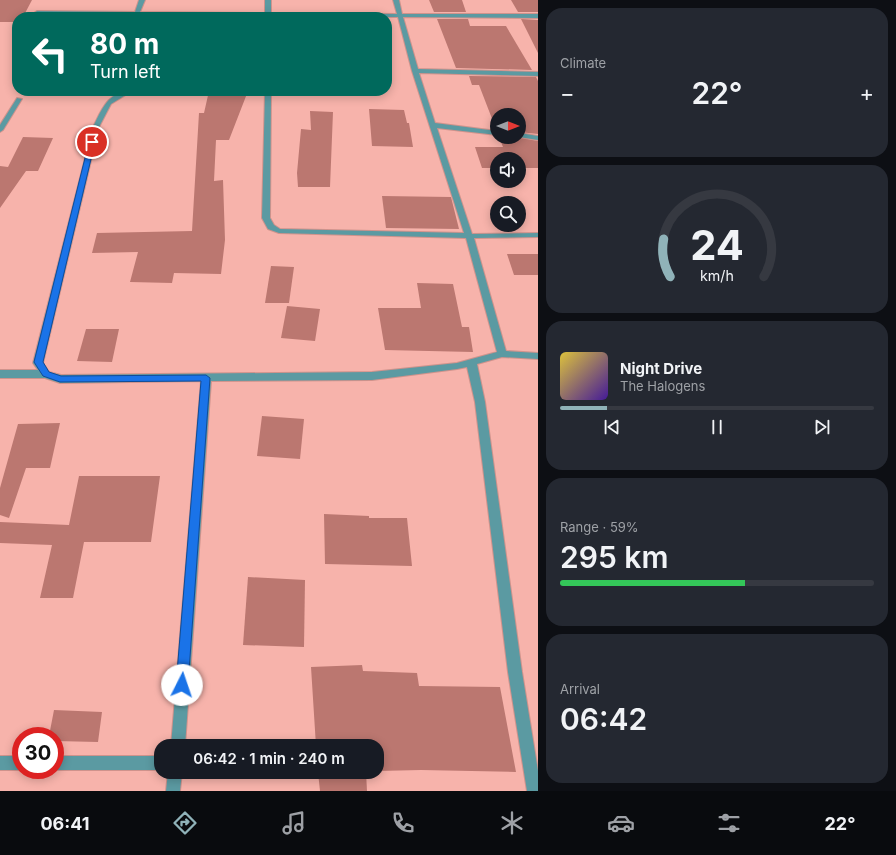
<!DOCTYPE html>
<html lang="en">
<head>
<meta charset="utf-8">
<style>
	:root { --surface:#171b24; --page:#242831; --text:#f1f3f6; --muted:#9ea1a6; --line:#363941; --accent:#90b3b9 }
	body { margin:0; font-family:Inter,sans-serif; background:var(--page); color:var(--text); height:100vh; display:flex; flex-direction:column; font-size:15px; white-space:nowrap }
	* { box-sizing:border-box; margin:0 }
	p { font-size:13px; color:var(--muted) }
	.icon { flex:none; width:22px; height:22px; fill:none; stroke:currentColor; stroke-width:2; stroke-linecap:round; stroke-linejoin:round }
	.map { position:relative; flex:1; overflow:hidden }
	.panel { display:flex; flex-direction:column; gap:8px; padding:8px; background:#0d0f14; width:358px }
	.panel>* { flex:none }
	.hud { position:absolute; left:12px; top:12px; width:380px; height:84px; border-radius:16px; box-shadow:0 2px 10px #0003; background:#00695c; color:#fff; overflow:hidden }
	.needle { width:26px; rotate:90deg }
	.buttons { position:absolute; left:490px; top:108px; display:grid; gap:8px }
	.buttons a { display:grid; place-items:center; width:36px; height:36px; border-radius:50%; background:var(--surface); box-shadow:0 2px 10px #0003; font-size:20px }
	.speed { position:absolute; left:12px; top:727px; display:flex; gap:8px; font-size:20px; font-weight:700; text-align:center }
	.speed>* { display:grid; place-content:center; width:52px; height:52px; border-radius:50%; background:var(--surface); box-shadow:0 2px 10px #0003; line-height:1 }
	.speed .limit { border:6px solid #d22; background:#fff; color:#111 }
	.pin { position:absolute; display:grid; place-items:center; width:34px; height:34px; color:#fff; margin:-17px; border:2px solid #fff; border-radius:50%; box-shadow:0 1px 4px #0007 }
	.me { position:absolute; width:44px; margin:-22px; rotate:4deg; stroke-linejoin:round; filter:drop-shadow(0 0 3px #0008) }
	.turn { display:flex; align-items:center; gap:14px; height:84px; padding:0 12px; font-size:18px }
	.turn .icon { width:52px; height:52px; stroke-width:2.5 }
	.turn b { display:block; font-size:28px; line-height:34px }
	.big { font-size:30px; font-weight:600; line-height:1.1 }
	.panel .card { flex:1; display:flex; flex-direction:column; justify-content:center; gap:6px; min-width:0; padding:0 14px; border-radius:16px; background:var(--page) }
	.panel .dial { align-items:center; gap:0 }
	.dial svg { height:104px; overflow:visible; fill:none; stroke:var(--line); stroke-width:7; stroke-linecap:round; text-anchor:middle }
	.dial text { fill:var(--text); stroke:none }
	.song { display:flex; align-items:center; gap:12px }
	.cover { width:48px; height:48px; border-radius:6px; background:linear-gradient(135deg,hsl(50 70% 55%),hsl(260 70% 35%)) }
	.played { height:4px; border-radius:2px; background:linear-gradient(90deg,var(--accent) 15%,var(--line) 15%) }
	.keys { display:flex; justify-content:space-around; direction:ltr }
	.heat { display:flex; justify-content:space-between; align-items:center; font-size:22px; direction:ltr }
	.charge { height:6px; border-radius:3px; background:linear-gradient(90deg,#34c759 59%,var(--line) 0) }
	.trip { position:absolute; left:154px; top:739px; width:230px; height:40px; border-radius:16px; background:var(--surface); box-shadow:0 2px 10px #0003; font-weight:600; line-height:40px; text-align:center }
	.dock { display:flex; height:64px; justify-content:space-around; align-items:center; background:#090b0e; color:var(--muted) }
	.dock .icon { width:28px; height:28px }
	.dock .current { color:var(--accent) }
	.dock b { font-size:18px; color:var(--text) }
	main { display:flex; flex:1; min-height:0 }
	.map>svg:first-child { display:block }
	.building { fill:#bb7770 }
	.lines { fill:none; stroke-linecap:round; stroke-linejoin:round }
	.minor-casing { stroke:#cf938c; stroke-width:2 }
	.minor { fill:#5b9aa2; fill-rule:evenodd }
	.route { fill:#1a73e8; stroke:#114b97 }
</style>
</head>
<body>
<main>
<div class="map">
<svg width="538" height="791" viewBox="0 0 538 791">
	<rect width="100%" height="100%" fill="#f7b3ab"/>
	<!-- building -->
	<g class="building">
		<path d="M0,0H32L23,17H17V22H0Z"/>
		<path d="M429,0H462L466,12H434Z"/>
		<path d="M511,0H538V12H518Z"/>
		<path d="M437,19H468L470,26H506L532,70L456,68Z"/>
		<path d="M521,19L538,20V53Z"/>
		<path d="M469,76L536,77L538,81V134L519,132V115H497L496,129L479,85H472Z"/>
		<path d="M209,91H248L229,140H216L214,181L223,180L225,240L221,274L174,273L172,283L130,282L138,252L92,253L97,233L192,231L199,113H204Z"/>
		<path d="M369,109L404,110L407,123H409L413,147L372,146Z"/>
		<path d="M310,111L333,112L330,187H298L297,173L301,129L311,130Z"/>
		<path d="M23,137L53,138L38,171H26L0,208V166L8,167Z"/>
		<path d="M499,137H518L538,141V168H519V159H497V168H482L475,147H503Z"/>
		<path d="M382,196L451,197L459,229L386,228Z"/>
		<path d="M507,254H538V275H514Z"/>
		<path d="M271,266L294,267L289,303H265Z"/>
		<path d="M417,283L453,284L462,327H469L473,352L385,350L378,308H421Z"/>
		<path d="M287,306L320,309L315,341L281,338Z"/>
		<path d="M86,329H119L112,362L77,361Z"/>
		<path d="M262,416L304,419L300,459L257,456Z"/>
		<path d="M60,423L50,468H26L9,518L0,515V488L18,424Z"/>
		<path d="M79,476H160L151,542H84L73,598H40L52,545L0,543V522L69,525Z"/>
		<path d="M324,514L369,516V518H407L412,566L325,564Z"/>
		<path d="M248,577L305,580L304,647L243,645Z"/>
		<path d="M362,665L363,671L417,673L419,686L500,687L516,772L421,770L377,771V746H316L311,667Z"/>
		<path d="M54,710L102,712L98,742L55,741V736H49Z"/>
		<path d="M318,772H366L367,791H320Z"/>
	</g>
	<g class="lines">
		<defs>
			<g id="minor">
				<path d="M139,0H145L140,12L265,13V0H271V13L397,14L393,0H399L402,14H538V18L403,17L418,69L538,72V76L419,73L435,123L497,131V135L437,128L472,234L538,233V237L474,238L506,351L538,353V359L502,357L477,364L485,402L522,672L538,771V791H527L508,672L475,402L467,367L457,369L372,380L211,381L185,746H171L201,381L60,383L45,378H0V370H38L33,363L93,127C102,109 108,91 132,91L111,104L99,127L43,363L49,372L61,375L372,372L457,363L497,352L466,238L279,233L268,229L262,218L265,91H271L270,218L274,225L280,229L464,233L412,71L398,17L139,15V17H133L134,15H37L34,13L37,11L135,12Z"/>
				<path d="M17,98L22,99L3,130L0,132V125Z"/>
				<path d="M519,133L538,136V140L519,137Z"/>
				<path d="M0,756H21L22,770H0Z"/>
				<rect x="55" y="756" width="106" height="14"/>
				<path d="M168,772H182L180,791H166Z"/>
			</g>
		</defs>
		<!-- minor casing -->
		<use href="#minor" class="minor-casing"/>
		<!-- minor -->
		<use href="#minor" class="minor"/>
	</g>
	<!-- route -->
	<path class="route" d="M92,140L95,142L43,362L49,372L61,376L206,375L210,378L188,685L187,689L182,691L178,689L176,685L201,381L60,382L43,376L34,362L89,142Z"/>
</svg>
<div class="buttons">
<a><svg class="needle" viewBox="-14 -14 28 28"><path d="M0-13l5 13h-10z" fill="#e53935"/><path d="M0 13l5-13h-10z" fill="#9ea1a6"/></svg></a>
<a><svg class="icon" aria-label="sound" viewBox="0 0 24 24"><path d="M4 9h4l5-4v14l-5-4H4zM17 9q2 3 0 6"/></svg></a>
<a><svg class="icon" aria-label="search" viewBox="0 0 24 24"><circle cx="10" cy="10" r="6"/><path d="M15 15l6 6"/></svg></a>
</div>
<div class="speed"><div class="limit">30</div></div>
<div class="pin" style="left:92px;top:142px;background:#d93025"><svg class="icon" aria-label="arrive" viewBox="0 0 24 24"><path d="M6 21V4h12l-3 4 3 4H6"/></svg></div>
<svg class="me" style="left:182px;top:685px" viewBox="-20 -20 40 40"><circle r="19" fill="#fff"/><path d="M0-13L10 11 0 6-10 11z" fill="#1a73e8"/></svg>
<div class="trip">06:42 · 1 min · 240 m</div>
<div class="hud">
<div class="turn"><svg class="icon" aria-label="left" viewBox="0 0 24 24"><path d="M17 20v-9H6M10 6l-5 5 5 5"/></svg><div><b>80 m</b>Turn left</div></div>
</div>
</div>
<section class="panel">
<div class="card"><p>Climate</p>
<div class="heat"><a>−</a><b class="big">22°</b><a>+</a></div>
</div>
<div class="card dial"><svg viewBox="0 0 100 80">
<path d="M14 69A42 42 0 1 1 86 69"/>
<path d="M14 69A42 42 0 0 1 9 40" stroke="#90b3b9"/>
<text x="50" y="56" font-size="32" font-weight="700">24</text>
<text x="50" y="72" font-size="11">km/h</text>
</svg></div>
<div class="card">
<div class="song"><i class="cover"></i><div><b>Night Drive</b><p>The Halogens</p></div></div>
<div class="played"></div>
<div class="keys"><svg class="icon" aria-label="previous" viewBox="0 0 24 24"><path d="M18 5L8 12l10 7zM5 5v14"/></svg><svg class="icon" aria-label="pause" viewBox="0 0 24 24"><path d="M8 5v14M16 5v14"/></svg><svg class="icon" aria-label="next" viewBox="0 0 24 24"><path d="M6 5l10 7-10 7zM19 5v14"/></svg></div>
</div>
<div class="card"><p>Range · 59%</p><b class="big">295 km</b><div class="charge"></div></div>
<div class="card"><p>Arrival</p><b class="big">06:42</b></div>
</section>
</main>
<nav class="dock">
<b>06:41</b>
<svg class="icon current" aria-label="directions" viewBox="0 0 24 24"><path d="M12 3l9 9-9 9-9-9zM9 14v-3h6M13 9l2 2-2 2"/></svg>
<svg class="icon" aria-label="music" viewBox="0 0 24 24"><path d="M9 18V5l10-2v13"/><circle cx="6" cy="18" r="3"/><circle cx="16" cy="16" r="3"/></svg>
<svg class="icon" aria-label="phone" viewBox="0 0 24 24"><path d="M5 4h4l2 5-3 2q2 4 5 5l2-3 5 2v4C11 20 4 13 5 4z"/></svg>
<svg class="icon" aria-label="climate" viewBox="0 0 24 24"><path d="M12 3v18M4 7l16 10M4 17L20 7"/></svg>
<svg class="icon" aria-label="car" viewBox="0 0 24 24"><path d="M5 17H2v-5l4-1 3-4h7l3 4 3 1v5h-3M9 17h6M6 11h13"/><circle cx="7" cy="17" r="2"/><circle cx="17" cy="17" r="2"/></svg>
<svg class="icon" aria-label="filters" viewBox="0 0 24 24"><path d="M4 7h16M4 17h16"/><circle cx="9" cy="7" r="2"/><circle cx="15" cy="17" r="2"/></svg>
<b>22°</b>
</nav>
</body>
</html>
